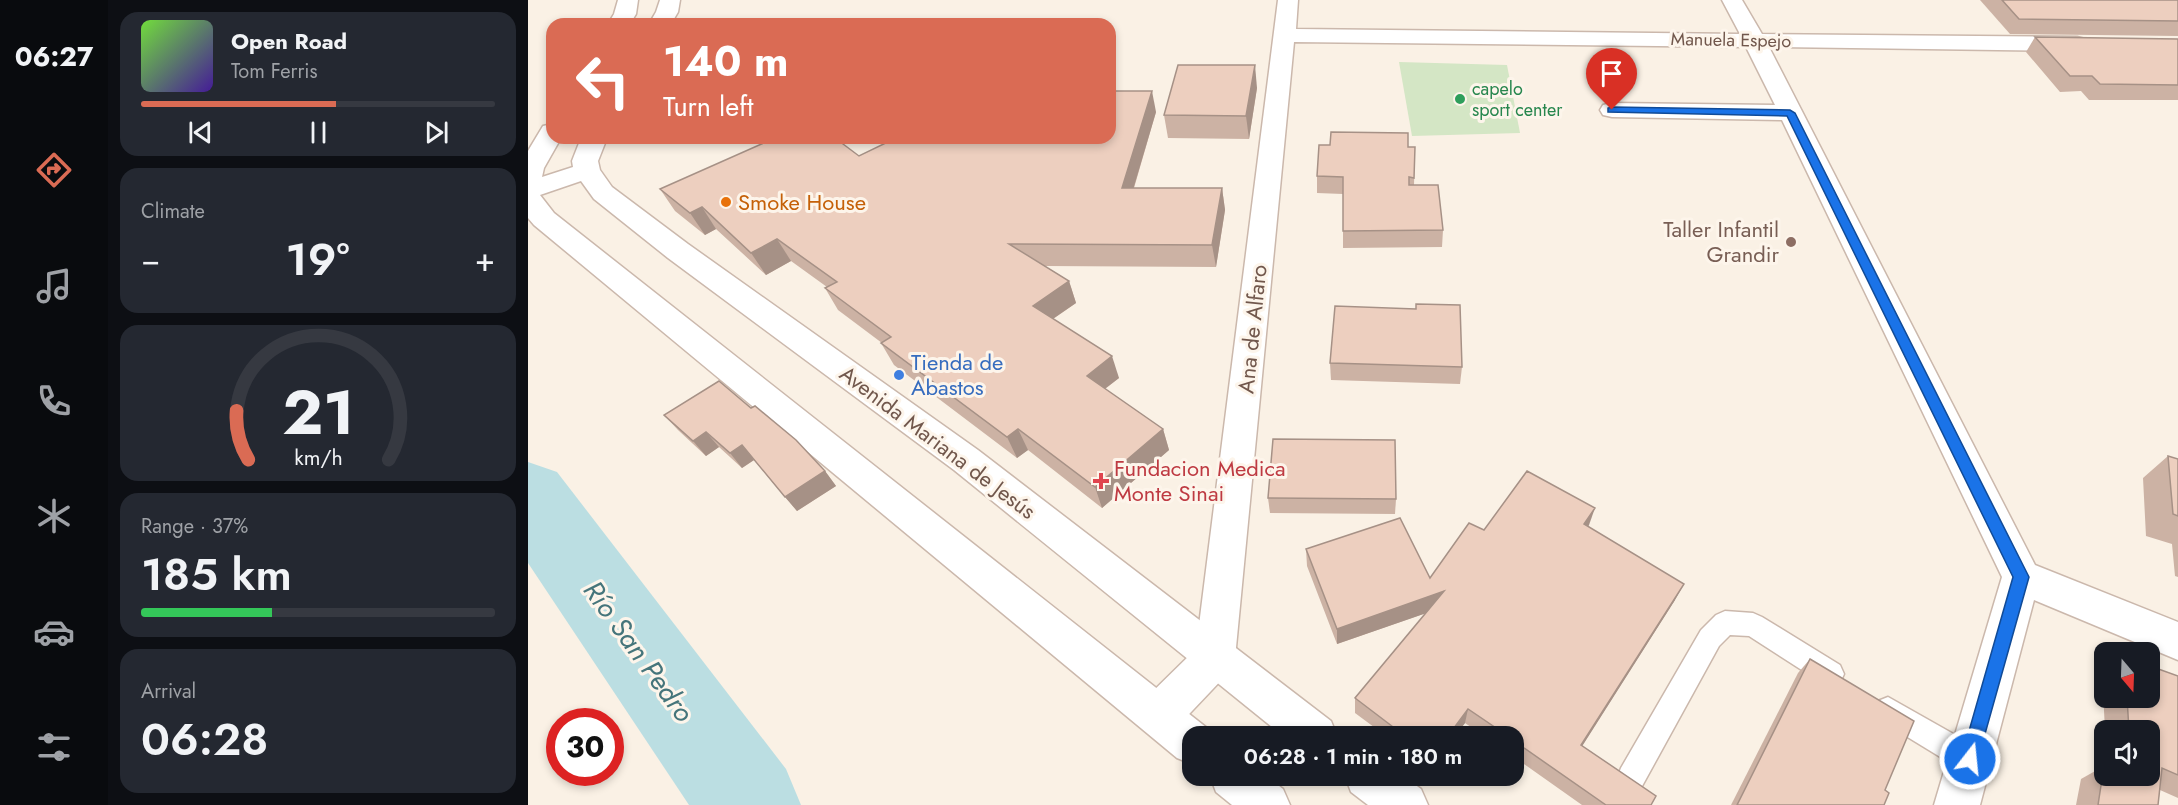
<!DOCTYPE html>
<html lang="en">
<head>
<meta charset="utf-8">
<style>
	:root { --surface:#171b24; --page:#242831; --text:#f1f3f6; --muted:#9ea1a6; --line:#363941; --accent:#da6b54 }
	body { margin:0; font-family:Jost,sans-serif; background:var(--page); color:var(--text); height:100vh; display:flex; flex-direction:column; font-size:22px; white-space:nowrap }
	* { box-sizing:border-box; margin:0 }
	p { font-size:20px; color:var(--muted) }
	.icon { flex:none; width:33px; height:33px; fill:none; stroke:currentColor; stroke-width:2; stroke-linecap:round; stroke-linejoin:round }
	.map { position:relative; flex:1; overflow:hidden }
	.details { display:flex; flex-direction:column; gap:12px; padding:12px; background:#0d0f14; width:420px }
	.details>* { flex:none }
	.top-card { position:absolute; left:18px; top:18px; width:570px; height:126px; border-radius:18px; box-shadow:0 3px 9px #0003; background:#da6b54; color:#fff; overflow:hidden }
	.needle { width:39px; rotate:161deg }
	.buttons { position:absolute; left:1566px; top:642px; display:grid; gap:12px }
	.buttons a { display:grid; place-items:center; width:66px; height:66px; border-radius:12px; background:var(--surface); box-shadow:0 3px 9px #0003; font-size:30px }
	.speed { position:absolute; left:18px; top:708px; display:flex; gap:12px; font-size:30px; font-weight:700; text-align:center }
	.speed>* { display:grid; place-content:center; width:78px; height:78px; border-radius:50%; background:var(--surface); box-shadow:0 3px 9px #0003; line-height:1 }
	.speed .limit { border:9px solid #d22; background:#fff; color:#111 }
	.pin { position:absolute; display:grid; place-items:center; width:51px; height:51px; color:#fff; margin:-62px -26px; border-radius:50% 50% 50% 0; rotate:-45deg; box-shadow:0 0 6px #0007 }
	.pin .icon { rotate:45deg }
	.me { position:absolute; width:66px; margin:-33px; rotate:16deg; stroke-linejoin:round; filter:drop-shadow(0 0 4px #0008) }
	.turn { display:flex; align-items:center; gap:21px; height:126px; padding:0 18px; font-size:27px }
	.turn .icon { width:78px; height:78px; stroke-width:2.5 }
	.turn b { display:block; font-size:42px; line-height:51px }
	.big { font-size:45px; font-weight:600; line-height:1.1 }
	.details .card { flex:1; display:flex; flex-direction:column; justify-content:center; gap:9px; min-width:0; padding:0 21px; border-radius:18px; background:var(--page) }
	.details .dial { align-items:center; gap:0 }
	.dial svg { height:156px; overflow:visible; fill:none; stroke:var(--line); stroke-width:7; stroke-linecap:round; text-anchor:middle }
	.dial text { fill:var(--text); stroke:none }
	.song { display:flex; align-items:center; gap:18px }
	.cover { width:72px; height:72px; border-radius:9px; background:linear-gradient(135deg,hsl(100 70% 55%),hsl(260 70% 35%)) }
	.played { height:6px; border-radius:3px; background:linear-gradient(90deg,var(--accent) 55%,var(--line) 55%) }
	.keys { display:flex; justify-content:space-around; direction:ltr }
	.heat { display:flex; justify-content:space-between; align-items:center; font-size:33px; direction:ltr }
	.charge { height:9px; border-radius:4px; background:linear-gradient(90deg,#34c759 37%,var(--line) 0) }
	.trip { position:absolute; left:654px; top:726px; width:342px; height:60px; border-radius:18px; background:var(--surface); box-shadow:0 3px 9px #0003; font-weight:600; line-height:60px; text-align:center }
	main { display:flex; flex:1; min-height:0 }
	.tab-bar { display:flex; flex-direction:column; width:108px; justify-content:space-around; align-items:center; background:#090b0e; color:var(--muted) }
	.tab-bar .icon { width:42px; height:42px }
	.tab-bar .on { color:var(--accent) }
	.tab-bar b { font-size:27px; color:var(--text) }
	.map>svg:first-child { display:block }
	.green { fill:#d4e6c5 }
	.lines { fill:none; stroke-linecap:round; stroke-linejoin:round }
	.river { fill:#bbdee2; fill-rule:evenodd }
	.service-casing { stroke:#cbb8ac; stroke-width:3 }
	.minor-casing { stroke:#cbb8ac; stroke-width:3 }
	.tertiary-casing { stroke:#cbb8ac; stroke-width:3 }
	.service { fill:#fff; fill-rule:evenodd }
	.minor { fill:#fff; fill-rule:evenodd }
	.tertiary { fill:#fff; fill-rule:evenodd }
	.wall { fill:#ccb2a4 }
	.shaded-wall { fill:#a69186 }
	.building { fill:#edcfbf; stroke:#a69186; stroke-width:1.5 }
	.route { fill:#1a73e8; stroke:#114b97; stroke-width:1.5 }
	.leisure-dot { fill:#2e9e5b; stroke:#fdf5eb; stroke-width:2 }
	.food-dot { fill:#e8710a; stroke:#fdf5eb; stroke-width:2 }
	.education-dot { fill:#8d6e63; stroke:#fdf5eb; stroke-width:2 }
	.shop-dot { fill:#3f7fe0; stroke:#fdf5eb; stroke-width:2 }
	.health-dot { fill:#e0444e; stroke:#fdf5eb; stroke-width:2 }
	.labels { text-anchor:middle; stroke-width:6; stroke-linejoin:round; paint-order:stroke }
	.far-street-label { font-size:18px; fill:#71574c; stroke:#fdf5eb }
	.far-leisure-label { font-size:18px; fill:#27864d; stroke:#fdf5eb; text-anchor:start }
	.food-label { font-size:22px; fill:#c56008; stroke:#fdf5eb; text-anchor:start }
	.education-label { font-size:22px; fill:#785e54; stroke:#fdf5eb; text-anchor:end }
	.street-label { font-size:22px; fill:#71574c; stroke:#fdf5eb }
	.shop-label { font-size:22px; fill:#366cbe; stroke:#fdf5eb; text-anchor:start }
	.health-label { font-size:22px; fill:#be3a42; stroke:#fdf5eb; text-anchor:start }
	.near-water-label { font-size:28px; font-style:italic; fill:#45757b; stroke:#fdf5eb }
</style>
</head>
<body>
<main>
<nav class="tab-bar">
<b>06:27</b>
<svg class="icon on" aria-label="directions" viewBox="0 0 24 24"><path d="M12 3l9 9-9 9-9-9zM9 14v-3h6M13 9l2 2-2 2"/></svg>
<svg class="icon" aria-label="music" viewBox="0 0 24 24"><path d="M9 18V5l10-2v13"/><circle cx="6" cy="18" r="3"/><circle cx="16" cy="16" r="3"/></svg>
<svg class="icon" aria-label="phone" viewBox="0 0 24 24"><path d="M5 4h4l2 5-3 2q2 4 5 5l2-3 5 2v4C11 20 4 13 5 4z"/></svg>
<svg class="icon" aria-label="climate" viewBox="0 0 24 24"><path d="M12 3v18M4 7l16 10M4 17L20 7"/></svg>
<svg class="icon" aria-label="car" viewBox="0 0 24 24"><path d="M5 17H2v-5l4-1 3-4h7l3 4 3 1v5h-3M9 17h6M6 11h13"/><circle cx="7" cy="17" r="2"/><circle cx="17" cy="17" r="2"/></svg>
<svg class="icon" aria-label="filters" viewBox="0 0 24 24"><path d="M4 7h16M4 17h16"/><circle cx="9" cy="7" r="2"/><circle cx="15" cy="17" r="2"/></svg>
</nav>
<section class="details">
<div class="card">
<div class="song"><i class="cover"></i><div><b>Open Road</b><p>Tom Ferris</p></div></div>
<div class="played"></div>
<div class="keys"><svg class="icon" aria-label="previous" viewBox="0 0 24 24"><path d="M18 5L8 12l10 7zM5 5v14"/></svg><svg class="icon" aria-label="pause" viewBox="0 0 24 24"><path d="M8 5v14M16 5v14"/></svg><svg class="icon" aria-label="next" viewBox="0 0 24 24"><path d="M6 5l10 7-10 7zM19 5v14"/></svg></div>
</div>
<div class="card"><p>Climate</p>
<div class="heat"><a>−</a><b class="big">19°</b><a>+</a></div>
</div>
<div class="card dial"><svg viewBox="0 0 100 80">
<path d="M14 69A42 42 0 1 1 86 69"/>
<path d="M14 69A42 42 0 0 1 8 44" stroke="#da6b54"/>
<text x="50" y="56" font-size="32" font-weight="700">21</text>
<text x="50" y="72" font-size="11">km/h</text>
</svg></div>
<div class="card"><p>Range · 37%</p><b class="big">185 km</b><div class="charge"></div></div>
<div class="card"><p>Arrival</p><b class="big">06:28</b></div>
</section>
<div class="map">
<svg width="1650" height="805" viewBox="0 0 1650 805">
	<rect width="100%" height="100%" fill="#faf1e5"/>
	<!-- green -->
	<path class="green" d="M871,62L979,65L992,133L884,136Z"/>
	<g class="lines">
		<!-- river -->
		<path class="river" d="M0,462L29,472L258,769L273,805H161L0,563Z"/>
		<defs>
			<g id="service">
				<path d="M1197,611L1225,613L1234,617L1312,665L1316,674L1312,683L1303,687L1294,683L1221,636L1202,635L1191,646L1113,788L1103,792L1093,788L1089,778L1093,768L1173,630L1188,615Z"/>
				<path d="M1360,697L1452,749L1456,759L1452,769L1442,773L1432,769L1350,719L1347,710L1350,701Z"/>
			</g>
			<path id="minor" d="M750,0H770L768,29L1212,34L1194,0H1214L1234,34L1549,37L1557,39L1560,44L1557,49L1549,51L1241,47L1507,565L1650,622V660L1506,600L1452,805H1406L1474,577L1254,120L1084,117L1075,115L1072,110L1075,105L1084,103L1247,105L1218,47L766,42L707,658L701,672L646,730L631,736L616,730L610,715L616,700L668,649Z"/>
			<g id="tertiary">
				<path d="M90,0H110L108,14L102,24H80L86,14Z"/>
				<path d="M132,0H152L150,12L143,24H121L128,12Z"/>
				<path d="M24,124V138H33L16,168L14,177L45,167L44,161L53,138H79L70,161L72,170L84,187L160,244L450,450L803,721L809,736H755L426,470L140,258L66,199L53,181L12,195L26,213L679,728L683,736H664V764L649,758L6,225L0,218V151L15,126Z"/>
				<path d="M682,776H738L755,789L762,805H704L688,792Z"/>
				<path d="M817,776H875L893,789L900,805H840L823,792Z"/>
			</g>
		</defs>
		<!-- service casing -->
		<use href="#service" class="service-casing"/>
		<!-- minor casing -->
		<use href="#minor" class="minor-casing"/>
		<!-- tertiary casing -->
		<use href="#tertiary" class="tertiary-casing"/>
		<!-- service -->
		<use href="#service" class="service"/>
		<!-- minor -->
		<use href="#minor" class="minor"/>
		<!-- tertiary -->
		<use href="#tertiary" class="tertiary"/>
	</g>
	<!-- wall -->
	<g class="wall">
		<path d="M1452,0H1650V36L1482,34Z"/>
		<path d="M1507,37L1650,39V100H1561L1553,91L1532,92L1498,52Z"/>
		<path d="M729,88L721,139L640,138L636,115Z"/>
		<path d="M628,112L606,188H694L697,210L688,267L517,266L541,281L548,303L525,319L591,378L577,389L635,429L641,450L574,508L500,450L489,458L366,365L353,343H354L310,310L297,288L299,287L263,261L238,275L188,229L177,235L147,211L132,189L331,156Z"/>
		<path d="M880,147H887L886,185L915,230L914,247L815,248V194L789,193V176Z"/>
		<path d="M887,309L934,367L932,384L803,380L802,363Z"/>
		<path d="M136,415L297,471L308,486L269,511L226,460L214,468L191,447L178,456L150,430Z"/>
		<path d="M1640,456L1650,459V577L1647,576L1644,544L1618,536L1615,478Z"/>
		<path d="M740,498L868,499L867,514L742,513Z"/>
		<path d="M1061,525L1060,526L1147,600L1054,746L1123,805H1054L986,757V736H956L937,723L927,736H858L827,713V698L898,613L809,644L779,566L778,549L902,578L956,530Z"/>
		<path d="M1282,659L1357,790L1356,805H1203L1270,673Z"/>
		<path d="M1576,671V698H1622L1650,676V798L1632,790L1630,805H1548L1553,779L1576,766V776H1622V730H1577L1574,672Z"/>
	</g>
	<!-- shaded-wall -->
	<g class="shaded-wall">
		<path d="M727,65L729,88L721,139L718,116Z"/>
		<path d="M624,91L628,112L599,210L594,188Z"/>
		<path d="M694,188L697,210L688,267L684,245Z"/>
		<path d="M174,207L188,229L177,235L162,213Z"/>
		<path d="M249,239L263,261L238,275L223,253Z"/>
		<path d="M541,281L548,303L513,327L505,306Z"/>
		<path d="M584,356L591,378L566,397L559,376Z"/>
		<path d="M490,429L500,450L489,458L479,437Z"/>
		<path d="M635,429L641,450L574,508L567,487Z"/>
		<path d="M178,432L191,447L178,456L165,441Z"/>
		<path d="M214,445L226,460L214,468L202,453Z"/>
		<path d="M297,471L308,486L269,511L257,497Z"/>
		<path d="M1067,508L1061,525L1050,541L1056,524Z"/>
		<path d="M1156,584L1147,600L1046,759L1053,745Z"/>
		<path d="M916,591L913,608L809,644V629Z"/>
		<path d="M940,709L937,723L927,736H920Z"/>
	</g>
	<!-- building -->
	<g class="building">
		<path d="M1474,0H1650V21L1491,19Z"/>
		<path d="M1507,37L1650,39V85L1572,84L1564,76H1542Z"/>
		<path d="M650,65H727L718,116L636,115Z"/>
		<path d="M582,91H624L594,188H694L684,245L481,244L541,281L505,306L584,356L559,376L635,429L567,487L490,429L479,437L353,343L363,337L297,288L309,282L249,239L223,253L174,207L162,213L132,189L247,138H307L331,156L368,138H582Z"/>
		<path d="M803,132L880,133V147H887L886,178L881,177V185H910L915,230L815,231V177L789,176L791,145H802Z"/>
		<path d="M888,304L932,305L934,367L802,363L807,306L888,309Z"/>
		<path d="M191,381L223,408L227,406L268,440L297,471L257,497L214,445L202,453L178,432L165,441L136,415Z"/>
		<path d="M745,439L867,440L868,499L740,498Z"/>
		<path d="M1640,456L1650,459V516L1645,514Z"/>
		<path d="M999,471L1067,508L1056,524L1156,584L1053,745L1128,796L1123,805H1078L986,741V736H980L940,709L920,736H877L827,698L916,591L809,629L778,549L872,518L902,578L941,523L956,530Z"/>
		<path d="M1282,659L1386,721L1357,790L1361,793L1356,805H1209Z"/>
		<path d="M1622,666L1650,676V775L1634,768L1630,805H1570L1576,766V776H1594L1605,781L1604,776H1622V730H1601L1599,698H1622Z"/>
	</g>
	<!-- route -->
	<path class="route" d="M1084,107L1262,110L1267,113L1501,577L1448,766L1442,768L1435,766L1433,759L1485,577L1259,116L1080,112V108Z"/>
	<!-- markers -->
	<circle class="leisure-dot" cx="932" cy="99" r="6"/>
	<circle class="food-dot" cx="198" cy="202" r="6"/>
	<circle class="education-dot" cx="1263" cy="242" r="6"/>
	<circle class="shop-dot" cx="371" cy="375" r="6"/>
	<path class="health-dot" d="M570 472h6v6h6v6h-6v6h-6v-6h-6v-6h6z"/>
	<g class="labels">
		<!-- far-street labels -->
		<g class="far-street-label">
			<text transform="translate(1203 40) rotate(1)" y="6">Manuela Espejo</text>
		</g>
		<!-- far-leisure labels -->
		<g class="far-leisure-label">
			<text x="944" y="95">capelo<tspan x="944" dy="21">sport center</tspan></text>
		</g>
		<!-- food labels -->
		<g class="food-label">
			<text x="210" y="210">Smoke House</text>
		</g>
		<!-- education labels -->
		<g class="education-label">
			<text x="1251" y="237">Taller Infantil<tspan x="1251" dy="25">Grandir</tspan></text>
		</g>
		<!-- street labels -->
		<g class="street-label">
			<text transform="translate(724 329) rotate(-84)" y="8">Ana de Alfaro</text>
			<text transform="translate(410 442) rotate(37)" y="8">Avenida Mariana de Jesús</text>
		</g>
		<!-- shop labels -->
		<g class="shop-label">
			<text x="383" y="370">Tienda de<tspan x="383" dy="25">Abastos</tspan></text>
		</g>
		<!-- health labels -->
		<g class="health-label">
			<text x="586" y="476">Fundacion Medica<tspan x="586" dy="25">Monte Sinai</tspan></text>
		</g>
		<!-- near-water labels -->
		<g class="near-water-label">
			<text transform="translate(111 651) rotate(54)" y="10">Río San Pedro</text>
		</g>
	</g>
</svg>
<div class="buttons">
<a><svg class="needle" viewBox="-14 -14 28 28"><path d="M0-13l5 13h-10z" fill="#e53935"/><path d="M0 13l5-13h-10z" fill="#9ea1a6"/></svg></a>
<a><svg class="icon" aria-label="sound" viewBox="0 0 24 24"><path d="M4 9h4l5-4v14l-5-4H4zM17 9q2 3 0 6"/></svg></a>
</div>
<div class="speed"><div class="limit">30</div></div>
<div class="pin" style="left:1084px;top:110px;background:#d93025"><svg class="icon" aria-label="arrive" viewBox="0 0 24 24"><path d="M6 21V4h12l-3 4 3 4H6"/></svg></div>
<svg class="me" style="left:1442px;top:759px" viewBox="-20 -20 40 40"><circle r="17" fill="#1a73e8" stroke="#fff" stroke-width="3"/><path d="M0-11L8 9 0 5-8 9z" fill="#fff"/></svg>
<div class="trip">06:28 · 1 min · 180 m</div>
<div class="top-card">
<div class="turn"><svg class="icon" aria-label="left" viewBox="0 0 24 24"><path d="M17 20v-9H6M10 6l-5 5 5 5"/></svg><div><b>140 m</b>Turn left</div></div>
</div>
</div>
</main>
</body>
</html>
